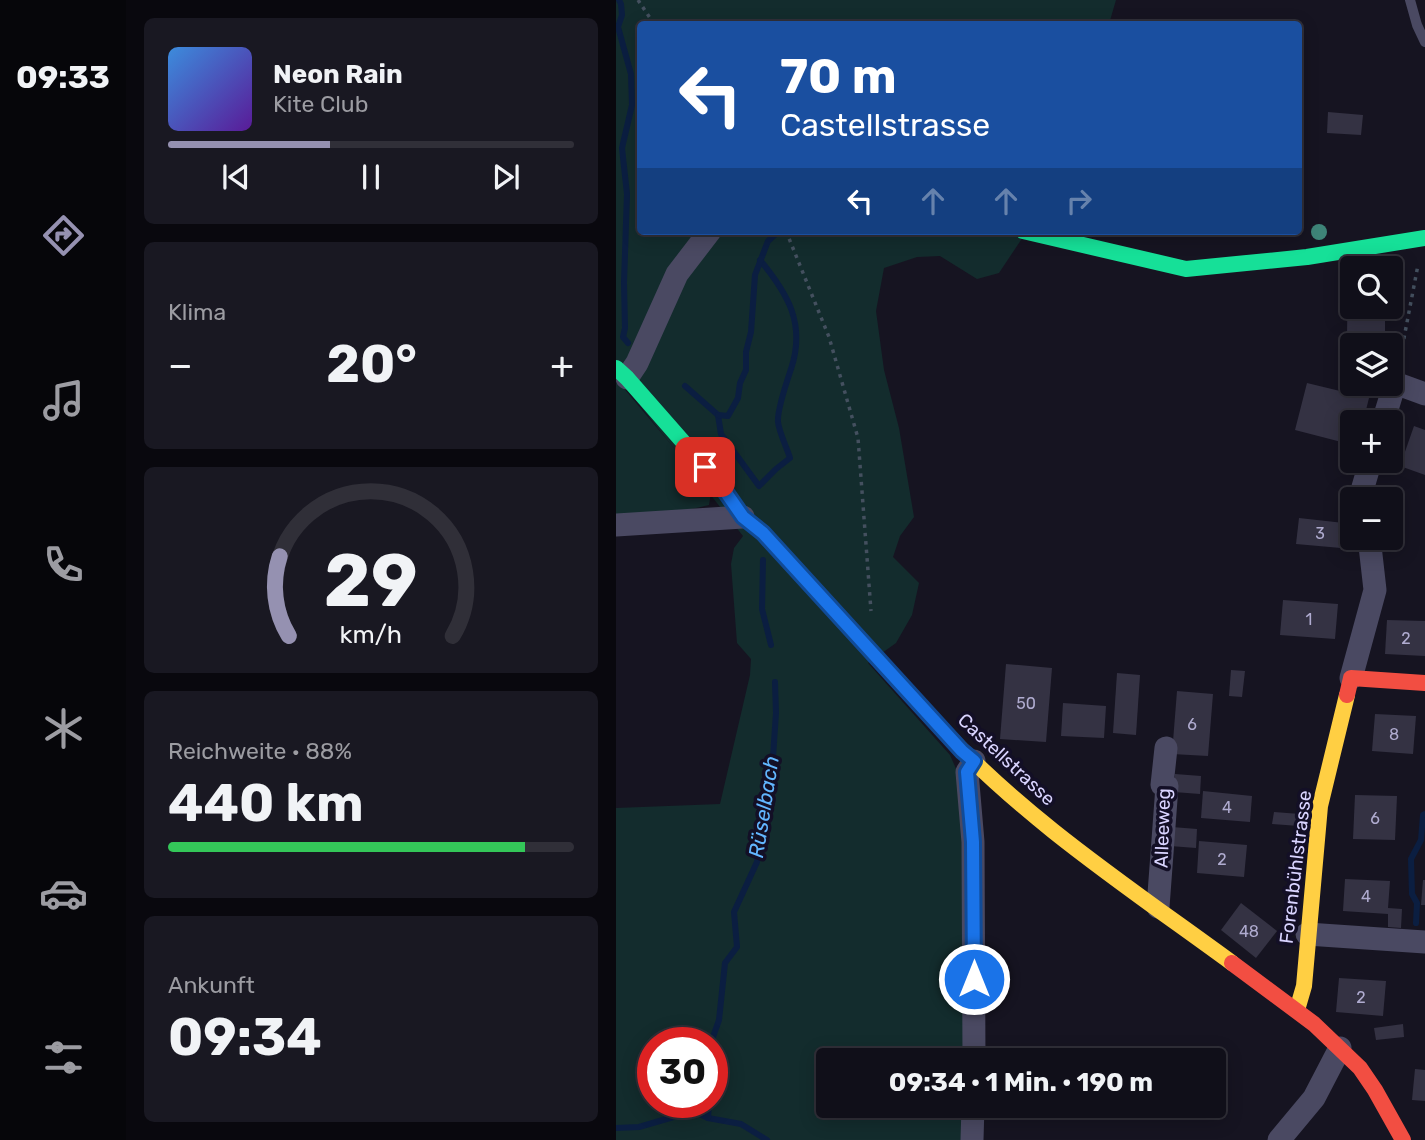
<!DOCTYPE html>
<html lang="de">
<head>
<meta charset="utf-8">
<style>
	:root { --surface:#100f19; --page:#191822; --text:#f1f3f6; --muted:#9c9ca2; --line:#302f38; --accent:#9591b1 }
	body { margin:0; font-family:Rubik,sans-serif; background:var(--page); color:var(--text); height:100vh; display:flex; flex-direction:column; font-size:26px; white-space:nowrap }
	* { box-sizing:border-box; margin:0 }
	p { font-size:23px; color:var(--muted) }
	.icon { flex:none; width:38px; height:38px; fill:none; stroke:currentColor; stroke-width:2; stroke-linecap:round; stroke-linejoin:round }
	.map { position:relative; flex:1; overflow:hidden }
	.side { display:flex; flex-direction:column; gap:18px; padding:18px; background:#09080e; width:490px }
	.side>* { flex:none }
	.banner { position:absolute; left:21px; top:21px; width:665px; height:214px; border-radius:7px; box-shadow:0 4px 18px #0003,0 0 0 2px var(--line); background:#1a4fa0; color:#fff; overflow:hidden }
	.tools { position:absolute; left:724px; top:256px; display:grid; gap:14px }
	.tools a { display:grid; place-items:center; width:63px; height:63px; border-radius:7px; background:var(--surface); box-shadow:0 4px 18px #0003,0 0 0 2px var(--line); font-size:35px }
	.speed { position:absolute; left:21px; top:1027px; display:flex; gap:14px; font-size:35px; font-weight:700; text-align:center }
	.speed>* { display:grid; place-content:center; width:91px; height:91px; border-radius:50%; background:var(--surface); box-shadow:0 4px 18px #0003,0 0 0 2px var(--line); line-height:1 }
	.speed .limit { border:10px solid #d22; background:#fff; color:#111 }
	.pin { position:absolute; display:grid; place-items:center; width:60px; height:60px; color:#fff; margin:-30px; border-radius:14px; box-shadow:0 4px 10px #0006 }
	.me { position:absolute; width:77px; margin:-38px; rotate:0deg; stroke-linejoin:round; filter:drop-shadow(0 0 5px #0008) }
	.turn { display:flex; align-items:center; gap:24px; height:147px; padding:0 28px; font-size:32px }
	.turn .icon { width:91px; height:91px; stroke-width:2.5 }
	.turn b { display:block; font-size:49px; line-height:60px }
	.lanes { display:flex; align-items:center; height:66px; padding:0 28px; background:#0003; justify-content:center; gap:35px; direction:ltr }
	.lanes .off { opacity:.35 }
	.big { font-size:52px; font-weight:700; line-height:1.1 }
	.side .card { flex:1; display:flex; flex-direction:column; justify-content:center; gap:10px; min-width:0; padding:0 24px; border-radius:10px; background:var(--page) }
	.side .dial { align-items:center; gap:0 }
	.dial svg { height:182px; overflow:visible; fill:none; stroke:var(--line); stroke-width:7; stroke-linecap:round; text-anchor:middle }
	.dial text { fill:var(--text); stroke:none }
	.song { display:flex; align-items:center; gap:21px }
	.cover { width:84px; height:84px; border-radius:10px; background:linear-gradient(135deg,hsl(210 70% 55%),hsl(270 70% 35%)) }
	.played { height:7px; border-radius:4px; background:linear-gradient(90deg,var(--accent) 40%,var(--line) 40%) }
	.keys { display:flex; justify-content:space-around; direction:ltr }
	.heat { display:flex; justify-content:space-between; align-items:center; font-size:38px; direction:ltr }
	.charge { height:10px; border-radius:5px; background:linear-gradient(90deg,#34c759 88%,var(--line) 0) }
	.trip { position:absolute; left:200px; top:1048px; width:410px; height:70px; border-radius:7px; background:var(--surface); box-shadow:0 4px 18px #0003,0 0 0 2px var(--line); font-weight:700; line-height:70px; text-align:center }
	main { display:flex; flex:1; min-height:0 }
	.menu { display:flex; flex-direction:column; width:126px; justify-content:space-around; align-items:center; background:#06060a; color:var(--muted) }
	.menu .icon { width:49px; height:49px }
	.menu .current { color:var(--accent) }
	.menu b { font-size:32px; color:var(--text) }
	.map>svg:first-child { display:block }
	.green { fill:#132c2d; fill-rule:evenodd }
	.lines { fill:none; stroke-linecap:round; stroke-linejoin:round }
	.stream { stroke:#0b1e41; stroke-width:6 }
	.building { fill:#343243 }
	.path { stroke:#44505f; stroke-width:3.5; stroke-dasharray:3.5 5; stroke-linecap:butt }
	.lane { stroke:#4a4962; stroke-width:10 }
	.street { stroke:#4a4962; stroke-width:23 }
	.fast { stroke:#16e098; stroke-width:16 }
	.slow { stroke:#ffcf43; stroke-width:16 }
	.jam { stroke:#f24e42; stroke-width:16 }
	.tree { fill:#3e8478 }
	.route-casing { stroke:#114b97; stroke-width:18 }
	.route { stroke:#1a73e8; stroke-width:12 }
	.labels { text-anchor:middle; stroke-width:7; stroke-linejoin:round; paint-order:stroke }
	.number-label { font-size:16px; fill:#b0acd0 }
	.street-label { font-size:19px; fill:#d9d4ff; stroke:#130f26 }
	.water-label { font-size:21px; font-style:italic; fill:#62b6ff; stroke:#130f26 }
</style>
</head>
<body>
<main>
<nav class="menu">
<b>09:33</b>
<svg class="icon current" aria-label="directions" viewBox="0 0 24 24"><path d="M12 3l9 9-9 9-9-9zM9 14v-3h6M13 9l2 2-2 2"/></svg>
<svg class="icon" aria-label="music" viewBox="0 0 24 24"><path d="M9 18V5l10-2v13"/><circle cx="6" cy="18" r="3"/><circle cx="16" cy="16" r="3"/></svg>
<svg class="icon" aria-label="phone" viewBox="0 0 24 24"><path d="M5 4h4l2 5-3 2q2 4 5 5l2-3 5 2v4C11 20 4 13 5 4z"/></svg>
<svg class="icon" aria-label="climate" viewBox="0 0 24 24"><path d="M12 3v18M4 7l16 10M4 17L20 7"/></svg>
<svg class="icon" aria-label="car" viewBox="0 0 24 24"><path d="M5 17H2v-5l4-1 3-4h7l3 4 3 1v5h-3M9 17h6M6 11h13"/><circle cx="7" cy="17" r="2"/><circle cx="17" cy="17" r="2"/></svg>
<svg class="icon" aria-label="filters" viewBox="0 0 24 24"><path d="M4 7h16M4 17h16"/><circle cx="9" cy="7" r="2"/><circle cx="15" cy="17" r="2"/></svg>
</nav>
<section class="side">
<div class="card">
<div class="song"><i class="cover"></i><div><b>Neon Rain</b><p>Kite Club</p></div></div>
<div class="played"></div>
<div class="keys"><svg class="icon" aria-label="previous" viewBox="0 0 24 24"><path d="M18 5L8 12l10 7zM5 5v14"/></svg><svg class="icon" aria-label="pause" viewBox="0 0 24 24"><path d="M8 5v14M16 5v14"/></svg><svg class="icon" aria-label="next" viewBox="0 0 24 24"><path d="M6 5l10 7-10 7zM19 5v14"/></svg></div>
</div>
<div class="card"><p>Klima</p>
<div class="heat"><a>−</a><b class="big">20°</b><a>+</a></div>
</div>
<div class="card dial"><svg viewBox="0 0 100 80">
<path d="M14 69A42 42 0 1 1 86 69"/>
<path d="M14 69A42 42 0 0 1 10 34" stroke="#9591b1"/>
<text x="50" y="56" font-size="32" font-weight="700">29</text>
<text x="50" y="72" font-size="11">km/h</text>
</svg></div>
<div class="card"><p>Reichweite · 88%</p><b class="big">440 km</b><div class="charge"></div></div>
<div class="card"><p>Ankunft</p><b class="big">09:34</b></div>
</section>
<div class="map">
<svg width="809" height="1140" viewBox="0 0 809 1140">
	<rect width="100%" height="100%" fill="#161421"/>
	<!-- green -->
	<g class="green">
		<path d="M0,0H500L493,24H24V231H411L383,273L361,279L324,256L301,257L268,268L260,311L268,370L283,428L298,517L284,536L277,557L303,583L296,615L280,643L252,663L334,755L341,771L346,798L350,1060H212V1106H350V1140H0V808L104,804L134,675L135,659L121,643L115,564L118,548L127,536L0,375ZM37,1043H96V1102H37Z"/>
		<path d="M0,379L95,492L93,505L38,518L0,521Z"/>
	</g>
	<g class="lines">
		<!-- stream -->
		<g class="stream">
			<path d="M3,0L5,4L6,15L2,27L15,74L16,105L6,148L11,194L8,283L9,328L7,337L12,343"/>
			<path d="M69,386L102,415L105,434L143,486L160,469L174,458C171,448 163,432 162,422C161,410 171,381 175,369C190,324 172,294 144,260"/>
			<path d="M102,415L112,416L122,398L124,383L130,370V352L135,332L139,275L152,241L160,234"/>
			<path d="M147,560L146,609L155,645"/>
			<path d="M800,923L801,903L796,894L795,859L805,840L807,815L809,814"/>
			<path d="M96,1050L97,1037L103,1020L109,963L121,947L118,912L141,862L149,819L157,757L160,713L159,682"/>
			<path d="M92,1118L125,1124L151,1140"/>
			<path d="M0,1128L23,1127L78,1111L92,1118L93,1102"/>
		</g>
	</g>
	<!-- building -->
	<g class="building">
		<path d="M712,112L747,115L745,135L711,133Z"/>
		<path d="M732,267L737,268V306H769V335H731Z"/>
		<path d="M691,383L753,398L747,422H737V445L679,430Z"/>
		<path d="M798,426L809,430V475L784,466Z"/>
		<path d="M683,518L728,523L725,548L680,544Z"/>
		<path d="M667,600L722,604L719,639L664,635Z"/>
		<path d="M771,620L809,621V656L769,654Z"/>
		<path d="M390,664L436,668L430,742L384,739Z"/>
		<path d="M615,670L629,671L626,697L613,696Z"/>
		<path d="M501,673L524,675L520,735L497,733Z"/>
		<path d="M561,691L597,694L592,756L556,754Z"/>
		<path d="M447,703L490,706L488,738L445,736Z"/>
		<path d="M759,714L800,716L797,754L756,751Z"/>
		<path d="M559,774L585,776L584,794L558,792Z"/>
		<path d="M587,791L636,796L634,822L585,818Z"/>
		<path d="M739,795L781,796L779,840L737,839Z"/>
		<path d="M658,812L684,814L683,826L656,824Z"/>
		<path d="M556,827L581,829L580,848L554,846Z"/>
		<path d="M583,841L631,845L628,877L581,873Z"/>
		<path d="M729,879L774,881L772,908L786,909L785,928L772,927V914L727,911Z"/>
		<path d="M807,880H809V905H805Z"/>
		<path d="M625,903L661,931L640,958L605,930Z"/>
		<path d="M723,978L770,981L767,1016L720,1012Z"/>
		<path d="M787,1024L788,1037L760,1040L758,1028Z"/>
		<path d="M799,1069L809,1070V1101L796,1100Z"/>
	</g>
	<g class="lines">
		<!-- path -->
		<g class="path">
			<path d="M22,0L38,24"/>
			<path d="M170,231L213,337L242,438L255,611"/>
			<path d="M783,364L802,265"/>
		</g>
		<!-- lane -->
		<path class="lane" d="M794,0L801,25L809,42"/>
		<!-- street -->
		<g class="street">
			<path d="M11,378L21,363L61,274L94,231"/>
			<path d="M767,422L779,383L809,394"/>
			<path d="M748,499L747,487L755,460"/>
			<path d="M0,525L127,517"/>
			<path d="M735,678L759,590L753,537"/>
			<path d="M358,761L351,772L357,842L358,1060"/>
			<path d="M542,907L551,786L546,785L550,748"/>
			<path d="M691,934L809,942"/>
			<path d="M356,1140L357,1106"/>
			<path d="M663,1140L698,1098L724,1048"/>
		</g>
		<!-- fast -->
		<g class="fast">
			<path d="M407,231L570,269L691,257L809,238"/>
			<path d="M0,368L11,378L104,484L127,517L147,533L322,725"/>
		</g>
		<!-- slow -->
		<g class="slow">
			<path d="M322,725C407,818 515,889 616,963"/>
			<path d="M681,1010L688,986L704,806L731,695"/>
		</g>
		<!-- jam -->
		<g class="jam">
			<path d="M731,695L735,678L809,683"/>
			<path d="M616,963L698,1024L744,1068L759,1090L787,1140"/>
		</g>
	</g>
	<!-- trees -->
	<circle class="tree" cx="703" cy="232" r="8"/>
	<g class="lines">
		<defs>
			<path id="route" d="M89,467L104,484L127,517L147,533L346,751L358,761L351,772L357,842L358,979"/>
		</defs>
		<!-- route casing -->
		<use href="#route" class="route-casing"/>
		<!-- route -->
		<use href="#route" class="route"/>
	</g>
	<g class="labels">
		<!-- number labels -->
		<g class="number-label">
			<text x="704" y="539">3</text>
			<text x="693" y="625">1</text>
			<text x="790" y="644">2</text>
			<text x="410" y="709">50</text>
			<text x="576" y="730">6</text>
			<text x="778" y="740">8</text>
			<text x="611" y="813">4</text>
			<text x="759" y="824">6</text>
			<text x="606" y="865">2</text>
			<text x="750" y="902">4</text>
			<text x="633" y="937">48</text>
			<text x="745" y="1003">2</text>
		</g>
		<!-- street labels -->
		<g class="street-label">
			<text transform="translate(391 759) rotate(43)" y="7">Castellstrasse</text>
			<text transform="translate(546 828) rotate(-88)" y="7">Alleeweg</text>
			<text transform="translate(679 867) rotate(-83)" y="7">Forenbühlstrasse</text>
		</g>
		<!-- water labels -->
		<g class="water-label">
			<text transform="translate(148 807) rotate(-81)" y="7">Rüselbach</text>
		</g>
	</g>
</svg>
<div class="tools">
<a><svg class="icon" aria-label="search" viewBox="0 0 24 24"><circle cx="10" cy="10" r="6"/><path d="M15 15l6 6"/></svg></a>
<a><svg class="icon" aria-label="layers" viewBox="0 0 24 24"><path d="M12 4l9 5-9 5-9-5zM3 14l9 5 9-5"/></svg></a>
<a>+</a>
<a>−</a>
</div>
<div class="speed"><div class="limit">30</div></div>
<div class="pin" style="left:89px;top:467px;background:#d93025"><svg class="icon" aria-label="arrive" viewBox="0 0 24 24"><path d="M6 21V4h12l-3 4 3 4H6"/></svg></div>
<svg class="me" style="left:358px;top:979px" viewBox="-20 -20 40 40"><circle r="17" fill="#1a73e8" stroke="#fff" stroke-width="3"/><path d="M0-11L8 9 0 5-8 9z" fill="#fff"/></svg>
<div class="trip">09:34 · 1 Min. · 190 m</div>
<div class="banner">
<div class="turn"><svg class="icon" aria-label="left" viewBox="0 0 24 24"><path d="M17 20v-9H6M10 6l-5 5 5 5"/></svg><div><b>70 m</b>Castellstrasse</div></div>
<div class="lanes"><svg class="icon" aria-label="left" viewBox="0 0 24 24"><path d="M17 20v-9H6M10 6l-5 5 5 5"/></svg><svg class="icon off" aria-label="ahead" viewBox="0 0 24 24"><path d="M12 20V5M6 11l6-6 6 6"/></svg><svg class="icon off" aria-label="ahead" viewBox="0 0 24 24"><path d="M12 20V5M6 11l6-6 6 6"/></svg><svg class="icon off" aria-label="right" viewBox="0 0 24 24"><path d="M7 20v-9h11M14 6l5 5-5 5"/></svg></div>
</div>
</div>
</main>
</body>
</html>
